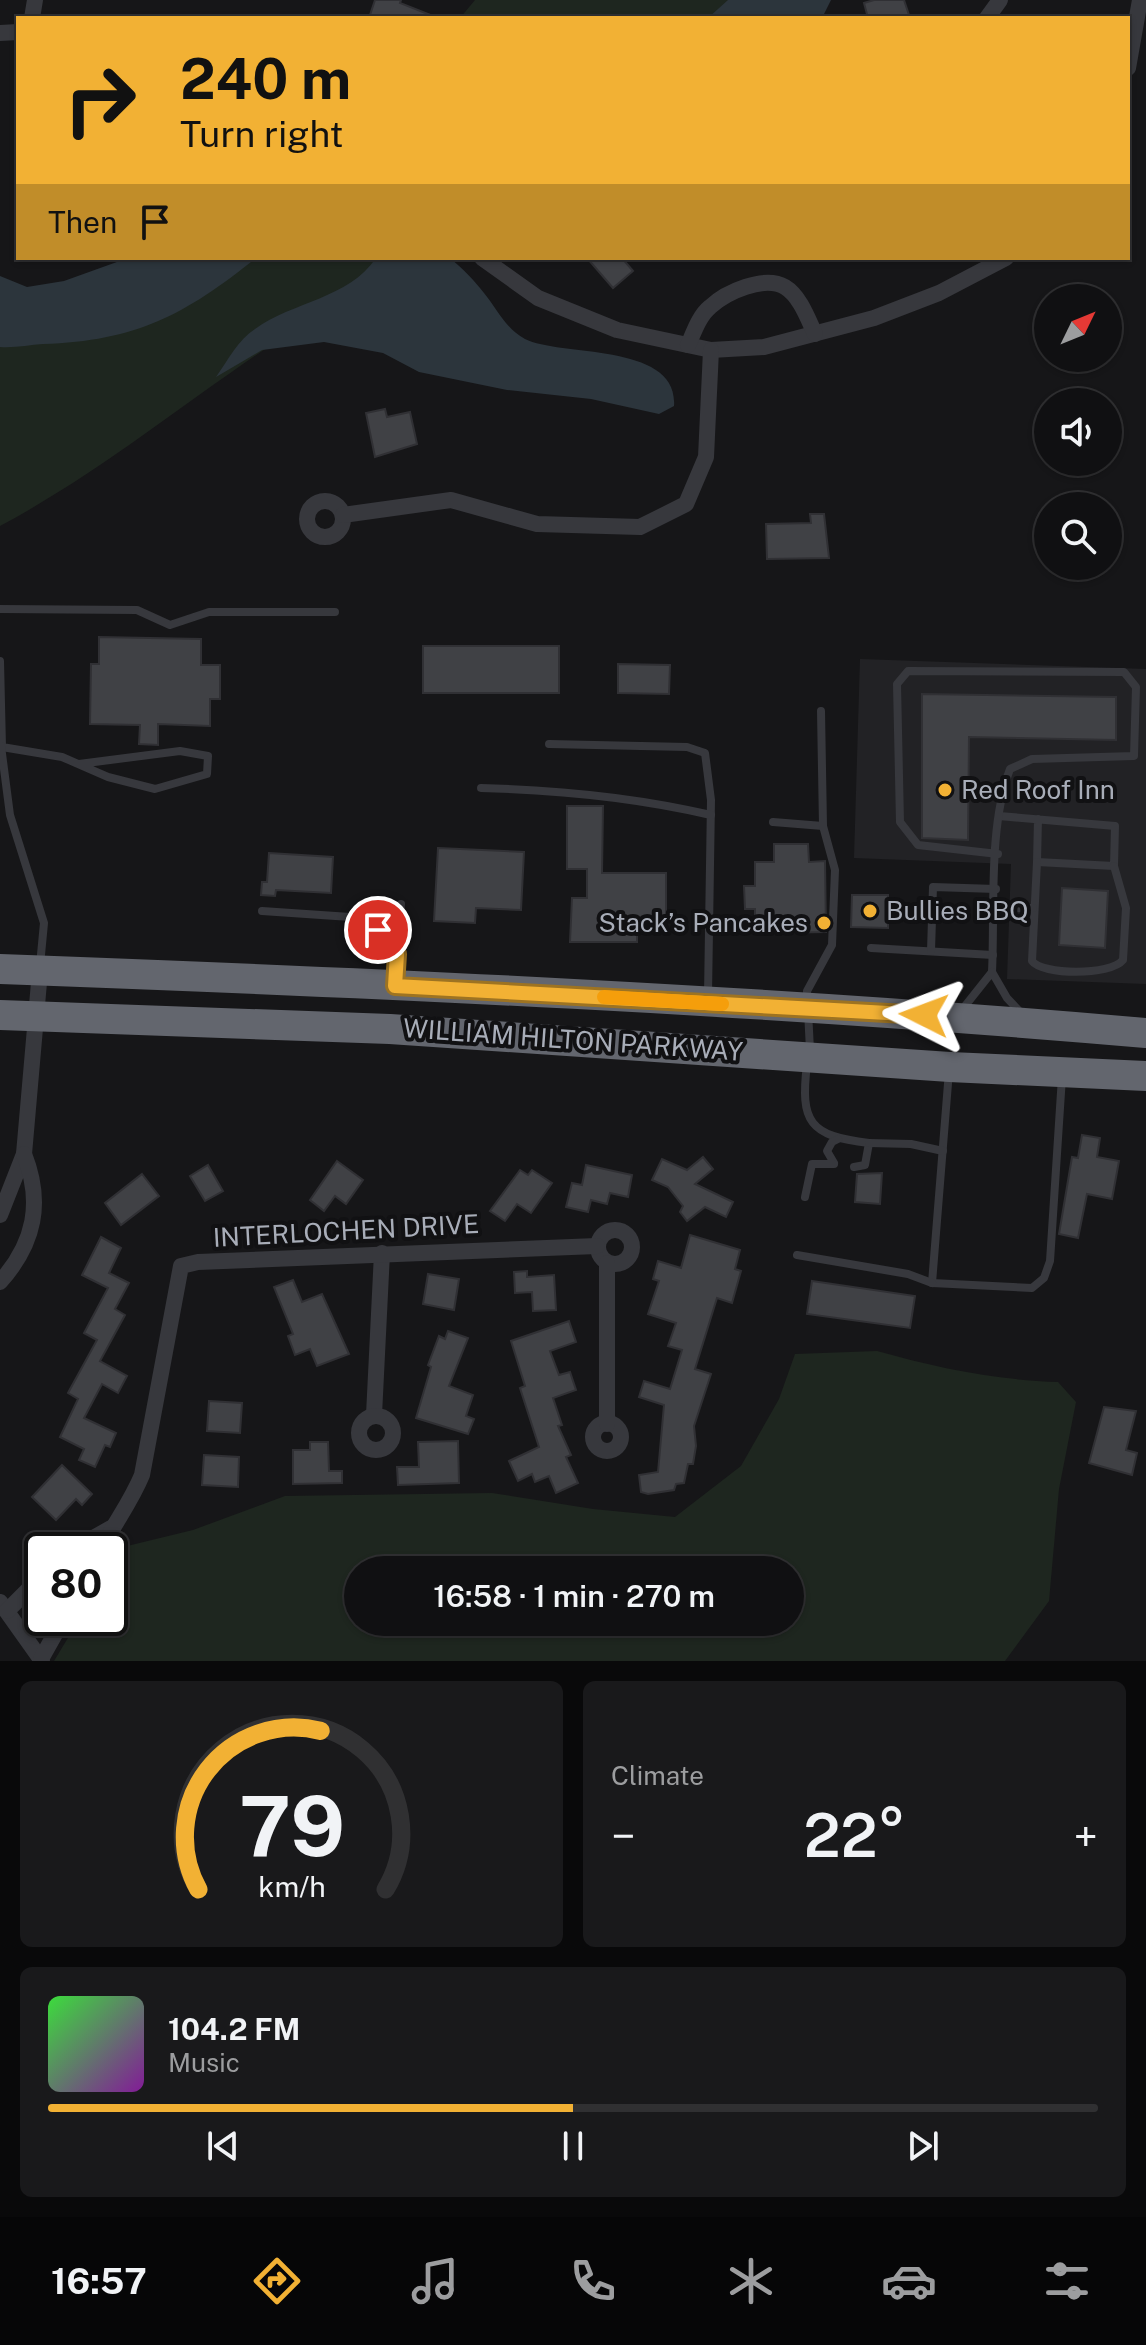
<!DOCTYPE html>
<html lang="en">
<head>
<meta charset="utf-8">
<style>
	:root { --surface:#101012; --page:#19191b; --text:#f1f3f6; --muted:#9c9d9f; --line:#303032; --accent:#f2b134 }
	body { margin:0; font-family:"Public Sans",sans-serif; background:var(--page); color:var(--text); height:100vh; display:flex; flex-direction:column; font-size:30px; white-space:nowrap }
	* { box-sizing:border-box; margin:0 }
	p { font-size:26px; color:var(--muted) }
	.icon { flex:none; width:44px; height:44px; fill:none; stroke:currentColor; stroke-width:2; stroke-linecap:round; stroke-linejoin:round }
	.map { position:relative; height:1661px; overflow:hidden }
	.side { display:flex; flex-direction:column; gap:20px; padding:20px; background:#09090a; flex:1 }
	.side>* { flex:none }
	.hud { position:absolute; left:16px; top:16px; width:1114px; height:244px; border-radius:0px; box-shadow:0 2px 6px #0004,0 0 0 2px var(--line); background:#f2b134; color:#111; overflow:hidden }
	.needle { width:52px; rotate:47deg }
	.controls { position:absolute; left:1034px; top:284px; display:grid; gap:16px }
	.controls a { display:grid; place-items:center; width:88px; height:88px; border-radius:50%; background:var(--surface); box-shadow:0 2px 6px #0004,0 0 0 2px var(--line); font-size:40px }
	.speed { position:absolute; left:24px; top:1532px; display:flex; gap:16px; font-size:40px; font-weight:700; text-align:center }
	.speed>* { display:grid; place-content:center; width:104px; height:104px; border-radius:50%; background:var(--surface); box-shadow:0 2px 6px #0004,0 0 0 2px var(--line); line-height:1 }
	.speed .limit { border:4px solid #111; border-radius:12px; background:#fff; color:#111 }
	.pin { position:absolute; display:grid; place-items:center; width:68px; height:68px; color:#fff; margin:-34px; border:4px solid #fff; border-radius:50%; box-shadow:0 2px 8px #0007 }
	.me { position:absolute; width:88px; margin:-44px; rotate:273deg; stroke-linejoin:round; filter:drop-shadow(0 0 6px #0008) }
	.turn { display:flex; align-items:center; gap:28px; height:168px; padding:0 32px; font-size:36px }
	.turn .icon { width:104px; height:104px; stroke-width:2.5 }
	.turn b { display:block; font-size:56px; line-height:68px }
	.then { display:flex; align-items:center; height:76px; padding:0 32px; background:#0003; gap:16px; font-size:30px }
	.big { font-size:60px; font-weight:600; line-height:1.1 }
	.side .tile { flex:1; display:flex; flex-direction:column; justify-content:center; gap:12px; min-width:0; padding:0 28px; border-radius:12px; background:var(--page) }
	.side .dial { align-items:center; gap:0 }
	.dial svg { height:208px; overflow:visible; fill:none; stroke:var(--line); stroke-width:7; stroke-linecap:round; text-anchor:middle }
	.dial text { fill:var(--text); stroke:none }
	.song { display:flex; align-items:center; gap:24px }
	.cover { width:96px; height:96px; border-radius:12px; background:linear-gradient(135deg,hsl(120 70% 55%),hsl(290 70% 35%)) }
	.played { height:8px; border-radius:4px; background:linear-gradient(90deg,var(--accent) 50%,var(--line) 50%) }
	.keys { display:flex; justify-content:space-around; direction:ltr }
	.heat { display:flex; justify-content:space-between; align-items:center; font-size:44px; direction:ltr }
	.side .tiles { flex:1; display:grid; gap:20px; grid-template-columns:1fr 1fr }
	.tile:last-child { grid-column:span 2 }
	.trip { position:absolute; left:344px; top:1556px; width:460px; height:80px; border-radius:40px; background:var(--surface); box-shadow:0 2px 6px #0004,0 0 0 2px var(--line); font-weight:600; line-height:80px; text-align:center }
	.menu { display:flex; height:128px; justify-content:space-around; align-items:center; background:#060607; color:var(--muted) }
	.menu .icon { width:56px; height:56px }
	.menu .current { color:var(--accent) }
	.menu b { font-size:36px; color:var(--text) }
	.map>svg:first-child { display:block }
	.built { fill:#222225 }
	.green { fill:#1e261f; fill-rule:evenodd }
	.water { fill:#2c353c }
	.building { fill:#404145; stroke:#303034; stroke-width:2 }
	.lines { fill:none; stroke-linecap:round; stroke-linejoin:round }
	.lane { stroke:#37383d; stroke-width:8 }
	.street { stroke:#37383d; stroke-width:16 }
	.highway { stroke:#63666e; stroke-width:30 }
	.route-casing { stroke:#9d7322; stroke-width:20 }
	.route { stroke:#f2b134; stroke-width:14 }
	.slow { stroke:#f59e0b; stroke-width:14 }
	.poi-dot { fill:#f2b134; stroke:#111113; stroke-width:3 }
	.labels { text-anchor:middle; stroke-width:8; stroke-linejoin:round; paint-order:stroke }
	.poi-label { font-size:26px; fill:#a8adb8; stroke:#111113; text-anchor:start }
	.street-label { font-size:26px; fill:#a8adb8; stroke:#111113 }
</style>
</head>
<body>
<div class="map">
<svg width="1146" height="1661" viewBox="0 0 1146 1661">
	<rect width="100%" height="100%" fill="#161618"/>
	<!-- built -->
	<path class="built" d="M860,659L1146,669V984L1007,979L1011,864L854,858Z"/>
	<!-- green -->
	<g class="green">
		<path d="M475,0H811L790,18H460Z"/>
		<path d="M195,258H417C382,278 345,298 311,319C205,385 111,467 0,526V315Z"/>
		<path d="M877,1351C938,1368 995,1380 1058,1382L1076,1402L1059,1489L1049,1601L1005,1661H54L80,1618H110V1569L123,1547L193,1530L285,1496L492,1493L593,1509L675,1517L741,1466L779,1399L795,1354ZM790,1570V1622H358V1570Z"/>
	</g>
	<!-- water -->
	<g class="water">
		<path d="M728,0H831L822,18H708Z"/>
		<path d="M128,258H256C185,315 136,341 43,344C29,345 15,348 0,347V276L27,287L64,281Z"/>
		<path d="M376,258H450C462,268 475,281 484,293C497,309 506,329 525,339C560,357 679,342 674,406L659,414L591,399L507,390L419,372L383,353L324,342L262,350L216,377C228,360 238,340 255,329C294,301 348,299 376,258Z"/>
	</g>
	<!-- building -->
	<g class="building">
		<path d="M375,0H401L400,3L438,18H369Z"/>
		<path d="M874,0H904L910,18H868L864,3Z"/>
		<path d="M587,258H622L633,271L613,288Z"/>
		<path d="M385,409L387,417L410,412L417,444L375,457L366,413Z"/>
		<path d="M810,514H824L829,558L767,559L766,524L811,523Z"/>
		<path d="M99,637L201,639V665H220V699H210V726L158,724V745L139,744L140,725L90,724L91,664H99Z"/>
		<rect x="423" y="646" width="136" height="47"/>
		<path d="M618,664L670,665L669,694L618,693Z"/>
		<path d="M922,694L1116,697V740L969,737L968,840L922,838Z"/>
		<path d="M567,806H603L602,873H666V926L637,927V942H570L572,898H587V869H567Z"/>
		<path d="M774,844H808L809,862L825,861L826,932L755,933V909H745L744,886H755V862H774Z"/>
		<path d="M438,848L524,852L521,910L476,908L475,923L434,921Z"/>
		<path d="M269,853L333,857L331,893L276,890L275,896L261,895L262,882H267Z"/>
		<path d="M1062,888L1108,891L1105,948L1059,945Z"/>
		<path d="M852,895H888V928L851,927Z"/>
		<path d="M1082,1135L1100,1138L1097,1157L1119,1161L1112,1199L1087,1194L1078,1238L1059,1234L1072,1157L1078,1158Z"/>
		<path d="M703,1157L713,1169L695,1184L733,1202L726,1217L705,1207L687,1221L680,1212L683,1206L668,1187L652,1180L662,1159L687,1170Z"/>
		<path d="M337,1161L363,1180L346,1204L335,1196L324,1211L310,1200Z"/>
		<path d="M208,1165L223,1191L205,1201L190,1176Z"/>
		<path d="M586,1165L632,1175L628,1197L610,1193L607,1204L591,1200L588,1212L566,1207L572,1183L582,1185Z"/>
		<path d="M520,1170L528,1175L532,1170L552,1183L531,1213L517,1204L505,1221L490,1211Z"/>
		<path d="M882,1173L880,1204L855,1202L857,1174Z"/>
		<path d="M142,1174L159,1196L121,1225L105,1203Z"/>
		<path d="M690,1235L740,1250L735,1269L741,1271L732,1303L717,1298L695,1369L711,1374L694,1426L696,1446L693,1464H688L684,1483L676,1484L674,1490L648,1494L641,1492L639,1475L658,1472L664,1405L639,1397L644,1381L670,1389L682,1350L668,1346L676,1323L648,1314L659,1281L653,1279L658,1261L681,1268Z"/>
		<path d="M101,1237L121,1248L109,1273L129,1283L115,1309L125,1315L100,1361L127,1376L118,1393L102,1384L84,1418L116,1433L110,1447L105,1445L95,1467L79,1460L84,1449L60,1437L78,1399L68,1393L97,1340L84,1333L108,1288L82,1275Z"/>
		<path d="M527,1271V1277L554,1275L556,1310L533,1311L532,1292L515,1293L514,1272Z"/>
		<path d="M428,1274L459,1279L454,1310L423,1304Z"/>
		<path d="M293,1280L302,1302L322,1294L349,1354L317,1366L310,1349L295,1355L288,1336L293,1334L274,1287Z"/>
		<path d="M812,1281L915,1296L910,1328L807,1314Z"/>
		<path d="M569,1321L576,1342L550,1351L559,1375L570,1372L576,1390L553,1398L562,1425L558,1426L571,1455L566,1457L578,1483L556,1493L549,1476L535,1482L532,1474L518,1481L509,1461L539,1447L520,1388L525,1386L511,1341Z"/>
		<path d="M448,1331L468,1338L449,1386L473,1395L466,1416L474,1419L468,1434L416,1418L431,1367L428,1365L439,1336L445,1339Z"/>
		<path d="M209,1401L242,1403L240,1433L207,1431Z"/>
		<path d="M1104,1407L1136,1411L1126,1450L1137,1453L1132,1475L1089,1463Z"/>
		<path d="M458,1441L459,1483L398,1485L397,1467H419L418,1442Z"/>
		<path d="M310,1442H328L329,1471H342V1483L293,1484V1450H310Z"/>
		<path d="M204,1455L239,1457L238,1487L202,1485Z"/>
		<path d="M62,1465L92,1494L82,1505L76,1499L56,1520L32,1497Z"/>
	</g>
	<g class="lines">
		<!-- lane -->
		<g class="lane">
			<path d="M0,609L137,610L170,625L209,612H335"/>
			<path d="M0,661L2,747L62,757L108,777L155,789L207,774L208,756L180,751L79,764"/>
			<path d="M549,744L687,747L705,753L711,800L708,995"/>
			<path d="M1,746L10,815L44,923L40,965"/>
			<path d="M481,788C560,790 634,797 711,815"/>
			<path d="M999,816L1115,826L1114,866L1037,862L1038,819"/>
			<path d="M773,822L823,826"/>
			<path d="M1037,862L1032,961C1042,975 1110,976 1123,960L1126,908L1114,866"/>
			<path d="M995,908H1033"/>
			<path d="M262,911L365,918L397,954"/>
			<path d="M871,948L993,955"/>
			<path d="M931,951L933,887L996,889"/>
			<path d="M992,972C995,910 988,827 1010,769L1032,759L1134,756L1136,687L1124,672L908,671L897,684L900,822L918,845L998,854"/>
			<path d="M395,981L401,904"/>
			<path d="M961,1011L992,972L1007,998L1023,1015"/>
			<path d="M810,1050L807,991L832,945L835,870L823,826L821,711"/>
			<path d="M807,1064C800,1122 809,1136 869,1143L865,1165L854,1167"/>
			<path d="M949,1071L932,1283L1032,1288L1044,1278L1050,1261L1062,1077"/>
			<path d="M869,1143L911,1144L943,1151"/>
			<path d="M834,1163L827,1151L832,1142L838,1139"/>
			<path d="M805,1197L812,1164H834"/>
			<path d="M797,1255L908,1274L932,1283"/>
		</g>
		<!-- street -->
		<g class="street">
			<path d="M32,18L35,0"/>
			<path d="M987,18L1000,0"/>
			<path d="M0,33L18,32"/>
			<path d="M1128,68L1140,0"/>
			<path d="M482,258L538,298L617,330L711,350L764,347L874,318L939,293L1006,258"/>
			<path d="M688,345C694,332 699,316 710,307C726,292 764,275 785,287C800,296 808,319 815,334"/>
			<circle cx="325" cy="519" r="18"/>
			<path d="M343,515L451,500L537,524L640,527L686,504L706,457L711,350"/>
			<path d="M0,1215L24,1154L40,971"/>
			<circle cx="615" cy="1247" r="17"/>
			<path d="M0,1282C35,1243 43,1202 24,1154"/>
			<path d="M374,1415L382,1253"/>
			<circle cx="376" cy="1433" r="17"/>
			<circle cx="607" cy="1437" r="14"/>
			<path d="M607,1424V1263"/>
			<path d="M72,1550L111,1528"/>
			<path d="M101,1550C114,1523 130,1504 142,1475L181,1266L198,1262L597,1246"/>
			<path d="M0,1602L42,1661"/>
			<path d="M7,1611L42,1576"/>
			<path d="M41,1659L64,1618"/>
		</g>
		<!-- highway -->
		<g class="highway">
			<path d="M0,969C382,983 765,1000 1146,1033"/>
			<path d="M0,1015L390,1029L950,1067L1146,1076"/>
		</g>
	</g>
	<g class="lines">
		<defs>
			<path id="route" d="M378,930L397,954L395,986L924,1015"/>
		</defs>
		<!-- route casing -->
		<use href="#route" class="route-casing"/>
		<!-- route -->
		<use href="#route" class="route"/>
		<!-- slow -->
		<path class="slow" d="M604,997L722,1004"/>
	</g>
	<!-- markers -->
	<g class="poi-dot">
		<circle cx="945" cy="790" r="8"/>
		<circle cx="870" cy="911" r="8"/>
		<circle cx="824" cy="923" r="8"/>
	</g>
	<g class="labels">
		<!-- poi labels -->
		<g class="poi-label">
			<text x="961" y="799">Red Roof Inn</text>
			<text x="886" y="920">Bullies BBQ</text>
			<text x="808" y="932" text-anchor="end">Stack’s Pancakes</text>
		</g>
		<!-- street labels -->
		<g class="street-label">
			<text transform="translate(573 1040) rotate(4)" y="9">WILLIAM HILTON PARKWAY</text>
			<text transform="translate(346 1231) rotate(-3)" y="9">INTERLOCHEN DRIVE</text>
		</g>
	</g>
</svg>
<div class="controls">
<a><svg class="needle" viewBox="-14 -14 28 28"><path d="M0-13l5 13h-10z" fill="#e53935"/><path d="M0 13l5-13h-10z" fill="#9c9d9f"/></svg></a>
<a><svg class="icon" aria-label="sound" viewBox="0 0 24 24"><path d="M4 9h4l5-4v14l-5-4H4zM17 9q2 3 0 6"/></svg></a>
<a><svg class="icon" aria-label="search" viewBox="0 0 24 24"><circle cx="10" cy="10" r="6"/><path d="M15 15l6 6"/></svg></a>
</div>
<div class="speed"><div class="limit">80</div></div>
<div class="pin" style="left:378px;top:930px;background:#d93025"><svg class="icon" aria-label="arrive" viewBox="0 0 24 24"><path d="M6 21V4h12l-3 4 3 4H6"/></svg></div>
<svg class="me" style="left:924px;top:1015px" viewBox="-20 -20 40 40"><path d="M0-17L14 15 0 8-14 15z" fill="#f2b134" stroke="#fff" stroke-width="4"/></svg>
<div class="trip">16:58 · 1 min · 270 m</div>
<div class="hud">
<div class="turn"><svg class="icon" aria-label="right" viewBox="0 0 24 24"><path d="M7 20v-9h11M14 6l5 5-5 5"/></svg><div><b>240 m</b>Turn right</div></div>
<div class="then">Then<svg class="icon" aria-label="arrive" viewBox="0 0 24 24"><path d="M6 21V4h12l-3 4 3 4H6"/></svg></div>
</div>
</div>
<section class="side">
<div class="tiles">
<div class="tile dial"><svg viewBox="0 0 100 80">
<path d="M14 69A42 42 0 1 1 86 69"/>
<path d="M14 69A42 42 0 0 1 61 8" stroke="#f2b134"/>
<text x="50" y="56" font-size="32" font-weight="700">79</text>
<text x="50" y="72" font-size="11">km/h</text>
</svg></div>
<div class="tile"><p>Climate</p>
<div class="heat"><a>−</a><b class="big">22°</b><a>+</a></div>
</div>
<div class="tile">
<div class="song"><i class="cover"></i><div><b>104.2 FM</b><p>Music</p></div></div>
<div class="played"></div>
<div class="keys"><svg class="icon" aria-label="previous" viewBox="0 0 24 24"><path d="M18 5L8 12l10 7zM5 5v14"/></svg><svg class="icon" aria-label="pause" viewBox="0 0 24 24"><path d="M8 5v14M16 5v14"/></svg><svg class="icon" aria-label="next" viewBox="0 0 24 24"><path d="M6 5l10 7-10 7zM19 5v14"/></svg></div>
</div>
</div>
</section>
<nav class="menu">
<b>16:57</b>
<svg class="icon current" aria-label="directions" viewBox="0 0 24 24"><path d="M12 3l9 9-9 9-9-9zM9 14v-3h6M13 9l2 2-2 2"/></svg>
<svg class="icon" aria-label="music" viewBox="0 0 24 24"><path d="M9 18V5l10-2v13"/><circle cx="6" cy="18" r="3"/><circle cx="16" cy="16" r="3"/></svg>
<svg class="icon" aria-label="phone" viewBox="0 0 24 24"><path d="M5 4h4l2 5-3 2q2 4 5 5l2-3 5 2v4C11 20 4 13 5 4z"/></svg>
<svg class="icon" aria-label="climate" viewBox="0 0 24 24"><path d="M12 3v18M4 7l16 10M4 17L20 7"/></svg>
<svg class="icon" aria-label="car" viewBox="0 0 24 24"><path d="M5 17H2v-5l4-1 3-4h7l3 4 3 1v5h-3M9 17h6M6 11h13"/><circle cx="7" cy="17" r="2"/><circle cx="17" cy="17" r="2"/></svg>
<svg class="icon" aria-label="filters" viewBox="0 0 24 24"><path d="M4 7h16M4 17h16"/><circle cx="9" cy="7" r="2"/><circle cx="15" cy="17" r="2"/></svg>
</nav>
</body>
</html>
